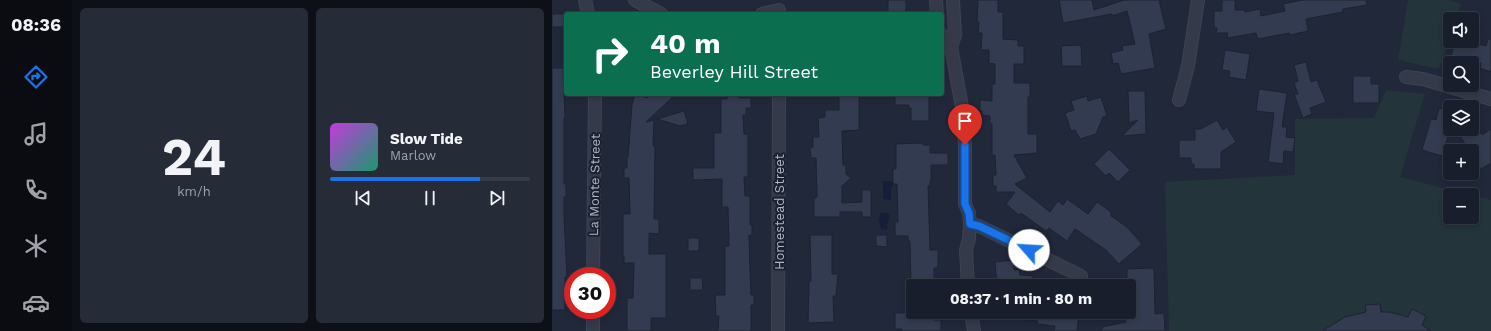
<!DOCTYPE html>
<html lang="en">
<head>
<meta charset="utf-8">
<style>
	:root { --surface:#191e2c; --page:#262b38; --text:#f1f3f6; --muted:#9fa2a9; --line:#373c48; --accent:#1a73e8 }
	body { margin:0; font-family:"Work Sans",sans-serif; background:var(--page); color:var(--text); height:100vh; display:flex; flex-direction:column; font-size:15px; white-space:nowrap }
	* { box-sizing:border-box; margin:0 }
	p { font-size:13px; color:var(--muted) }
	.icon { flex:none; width:22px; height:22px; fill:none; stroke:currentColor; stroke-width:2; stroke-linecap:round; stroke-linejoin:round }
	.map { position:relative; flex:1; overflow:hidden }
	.side { display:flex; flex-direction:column; gap:8px; padding:8px; background:#0e1018; width:480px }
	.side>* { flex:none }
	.top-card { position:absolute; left:12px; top:12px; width:380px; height:84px; border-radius:4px; box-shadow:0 2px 6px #0003,0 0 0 1px var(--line); background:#0b6e4f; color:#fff; overflow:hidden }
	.controls { position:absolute; left:891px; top:12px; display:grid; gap:8px }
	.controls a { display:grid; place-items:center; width:36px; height:36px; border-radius:4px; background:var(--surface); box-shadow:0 2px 6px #0003,0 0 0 1px var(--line); font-size:20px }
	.speed { position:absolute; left:12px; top:267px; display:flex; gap:8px; font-size:20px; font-weight:700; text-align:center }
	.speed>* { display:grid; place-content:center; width:52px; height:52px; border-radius:50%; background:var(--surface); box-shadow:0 2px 6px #0003,0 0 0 1px var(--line); line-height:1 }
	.speed .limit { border:6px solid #d22; background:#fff; color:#111 }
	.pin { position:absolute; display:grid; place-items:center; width:34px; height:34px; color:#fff; margin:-41px -17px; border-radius:50% 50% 50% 0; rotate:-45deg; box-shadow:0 0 4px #0007 }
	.pin .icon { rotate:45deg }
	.me { position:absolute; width:44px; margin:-22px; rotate:296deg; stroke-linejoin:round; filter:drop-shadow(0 0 3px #0008) }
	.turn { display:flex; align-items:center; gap:14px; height:84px; padding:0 20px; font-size:18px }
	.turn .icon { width:52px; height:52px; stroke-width:2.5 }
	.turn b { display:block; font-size:28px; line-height:34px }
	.side .widget { flex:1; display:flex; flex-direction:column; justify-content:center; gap:6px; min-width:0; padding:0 14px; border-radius:6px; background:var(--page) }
	.side .dial { align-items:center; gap:0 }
	.dial b { font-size:52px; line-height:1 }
	.song { display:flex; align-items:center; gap:12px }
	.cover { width:48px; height:48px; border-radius:6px; background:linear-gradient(135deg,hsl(290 70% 55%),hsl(160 70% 35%)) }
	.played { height:4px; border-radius:2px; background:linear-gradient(90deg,var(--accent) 75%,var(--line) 75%) }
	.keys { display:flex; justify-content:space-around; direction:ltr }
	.side .tiles { flex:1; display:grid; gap:8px; grid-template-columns:repeat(2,1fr) }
	.trip { position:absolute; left:354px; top:279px; width:230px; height:40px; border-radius:4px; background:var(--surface); box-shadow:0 2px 6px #0003,0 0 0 1px var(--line); font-weight:700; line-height:40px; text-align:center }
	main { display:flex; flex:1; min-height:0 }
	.menu { display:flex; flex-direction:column; width:72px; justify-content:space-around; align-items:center; background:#0a0c12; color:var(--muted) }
	.menu .icon { width:28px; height:28px }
	.menu .current { color:var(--accent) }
	.menu b { font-size:18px; color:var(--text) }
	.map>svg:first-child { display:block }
	.green { fill:#23343b }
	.water { fill:#151e37 }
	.building { fill:#333b50; stroke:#1c2231 }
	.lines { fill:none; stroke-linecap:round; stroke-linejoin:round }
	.street-casing { stroke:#3e4353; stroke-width:14 }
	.street { stroke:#353a4a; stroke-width:12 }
	.route-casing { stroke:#114b97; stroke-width:10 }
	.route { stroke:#1a73e8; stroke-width:7 }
	.labels { text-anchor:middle; stroke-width:4; stroke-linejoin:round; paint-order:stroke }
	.street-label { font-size:13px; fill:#b0b5c6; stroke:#1a202f }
</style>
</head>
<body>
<main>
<nav class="menu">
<b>08:36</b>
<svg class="icon current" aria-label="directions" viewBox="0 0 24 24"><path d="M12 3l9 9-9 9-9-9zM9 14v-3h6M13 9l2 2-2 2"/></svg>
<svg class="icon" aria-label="music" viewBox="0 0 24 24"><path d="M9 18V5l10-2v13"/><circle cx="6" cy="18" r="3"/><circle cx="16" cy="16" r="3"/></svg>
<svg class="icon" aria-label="phone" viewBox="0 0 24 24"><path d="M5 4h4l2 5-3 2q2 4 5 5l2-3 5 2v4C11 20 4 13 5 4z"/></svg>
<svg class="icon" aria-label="climate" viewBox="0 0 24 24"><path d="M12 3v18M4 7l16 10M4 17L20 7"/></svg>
<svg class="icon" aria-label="car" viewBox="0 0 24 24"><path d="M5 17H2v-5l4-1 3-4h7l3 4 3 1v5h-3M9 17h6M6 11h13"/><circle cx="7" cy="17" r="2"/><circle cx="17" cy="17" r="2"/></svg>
</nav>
<section class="side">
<div class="tiles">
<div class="widget dial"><b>24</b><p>km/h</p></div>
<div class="widget">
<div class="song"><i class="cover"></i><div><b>Slow Tide</b><p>Marlow</p></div></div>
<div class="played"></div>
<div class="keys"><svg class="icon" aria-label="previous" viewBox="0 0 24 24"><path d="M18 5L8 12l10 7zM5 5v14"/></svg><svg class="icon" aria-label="pause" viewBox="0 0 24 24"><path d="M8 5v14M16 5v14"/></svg><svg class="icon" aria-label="next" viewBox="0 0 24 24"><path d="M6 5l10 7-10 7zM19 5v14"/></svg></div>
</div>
</div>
</section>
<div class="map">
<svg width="939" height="331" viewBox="0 0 939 331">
	<rect width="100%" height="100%" fill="#21283a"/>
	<!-- green -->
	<g class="green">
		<path d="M856,0H896L909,4L904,19H898V37L887,69L846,60Z"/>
		<path d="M834,90L873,94L848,177L919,195H898V217H920V195L939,200V331H617L613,182L743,175V119L822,118Z"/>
	</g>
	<!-- water -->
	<g class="water">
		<path d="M331,181L341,182V187H339V200L331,199Z"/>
		<path d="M329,213H336L338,218L335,224L336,229L329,230L327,220Z"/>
	</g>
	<!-- building -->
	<g class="building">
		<rect x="336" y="0" width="18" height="14"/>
		<path d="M426,0H446V12H451V39L466,40V46H472V64H462V83H478V97H476V134H485V153L462,155L475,178L463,184L498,212L506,201L511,205L515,199L536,214L545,202L559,212V216L575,227L590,244L567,264L554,250L523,229L515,241L497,228L494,231L469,213L467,215L454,204L463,192H444V186H441V175H444L443,155H440V124H438V116L430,115V111H428V100L440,101V84H443V64L437,63V50H429L430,33H426L427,22H425Z"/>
		<path d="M507,0H540L542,10L572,0H607L614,29L597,34L603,68L569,74L566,63L561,64L559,53L571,50L570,46L583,44L575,11L560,16V14L511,23Z"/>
		<path d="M670,0H683V10H693V12L708,9L709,16L733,11L731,4L751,0H814L815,5L791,9V12L754,19L756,31L738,35L737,33L706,39L704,33L675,38L676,33H664L665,28H662V11H670Z"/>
		<rect x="0" y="14" width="14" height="13"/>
		<path d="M936,39H939V72L928,68L929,63H903L904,61L898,59L902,46L906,47L908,41H928L927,44L934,46Z"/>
		<path d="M529,45L530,66H510L509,46Z"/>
		<path d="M673,50L698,54L694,80L677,77L678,71L670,70Z"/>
		<path d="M754,62L759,82L765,80L774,102L758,108L760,114L751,118L742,94H746L742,83L746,81L742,65Z"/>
		<path d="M0,68H11L13,118H12V184H14V197H12V216L15,277H13V310H0Z"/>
		<path d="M801,76H819V84H827V103H801Z"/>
		<path d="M707,89L735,93L730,127H735L734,137L743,138L741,152L732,151L731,164L716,162L722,113L704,111Z"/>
		<path d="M576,91H593L594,134L570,136L586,120L577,123Z"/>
		<path d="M83,94L95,98L99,94H124L94,122L102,120L101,146H103L102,219H107V234L97,233V254H114V318H99V331H75V298H81L82,263H72V256H71V214H78L77,178H72V168H75V157H76L80,105Z"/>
		<path d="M176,94H187V98H199V108H194V115H191L192,134H196V177H192L193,196H198V225H200V235H197L198,271L199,295H202V305H199V331H166L167,316H164L163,295H173V246H177L176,207H170V179L141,180V168H162V133H169V99H175Z"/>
		<path d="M287,94H307V130L290,131L291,165H294V174L299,178L290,186V203L310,202V190H319V217H310V212H288V217H262V199L265,197L264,158H259L258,148L261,147V137H267L266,118L273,117V110H287Z"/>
		<path d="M357,94H377V121H359V108H357V105H343V95H357Z"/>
		<path d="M535,96L536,101L549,97L555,116L551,117L544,134L528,139L523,130L519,131L513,113L522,110L519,101Z"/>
		<path d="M887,108L898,111V130L890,156L870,150L879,119L884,120Z"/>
		<path d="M132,111L136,124L128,126L105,119Z"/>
		<path d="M665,120L671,130L675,127L684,142L669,152V169H642V164H639V158H627V140H643V129H649Z"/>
		<path d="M925,126L930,135L939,129V163L929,169L920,155V151H918L908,136Z"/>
		<path d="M371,143V145H378V153H396V165H379V181H378V186H376L378,250H386V268H382V286H359L358,241H356V236H343V222H346L345,184H341V169H344V144Z"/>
		<path d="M557,149L578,170L566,182L557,173L554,176L542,164Z"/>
		<path d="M258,235H280V274H286L284,296H281L282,322L256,323L257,281H259Z"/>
		<path d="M324,235H335V247L324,246Z"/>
		<rect x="136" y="238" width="11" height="13"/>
		<path d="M462,260V270L467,269L468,275L481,276L480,286H445L443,262Z"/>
		<path d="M602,268L603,314L612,313L613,331H550V327L574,322L569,312H577V284H575V269Z"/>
		<path d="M138,278H150L151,290H138Z"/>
		<path d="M828,304L829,312H838L856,317L860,309L874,316L870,325L879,331H770L793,317L814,312L813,305Z"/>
		<path d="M382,312V320H389V331H350V329H343V313Z"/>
		<path d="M462,312H519V314L527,315L525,331H502L503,326L485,324L486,321L462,319Z"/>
	</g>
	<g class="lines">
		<defs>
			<g id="street">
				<path d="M33,0L36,14"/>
				<path d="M83,0L109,14"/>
				<path d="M384,0L385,14"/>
				<path d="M210,14L227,10"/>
				<path d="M390,35L399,47L410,107L413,145V204L417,213L418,224L417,239L414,250L416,286"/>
				<path d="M399,47L403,35L401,0"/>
				<path d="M854,77L871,79L939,99"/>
				<path d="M627,100L636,66L646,0"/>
				<path d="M418,224L427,226L529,276"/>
				<path d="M41,276L43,94"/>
				<path d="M419,312L422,331"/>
				<path d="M41,331V310"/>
				<path d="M226,331L227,94"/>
			</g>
		</defs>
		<!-- street casing -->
		<use href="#street" class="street-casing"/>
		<!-- street -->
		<use href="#street" class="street"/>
	</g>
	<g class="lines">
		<defs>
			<path id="route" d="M413,145V204L417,213L418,224L427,226L477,250"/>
		</defs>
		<!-- route casing -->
		<use href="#route" class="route-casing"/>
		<!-- route -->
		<use href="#route" class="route"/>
	</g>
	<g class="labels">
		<!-- street labels -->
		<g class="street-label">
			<text transform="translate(42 185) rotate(-89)" y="5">La Monte Street</text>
			<text transform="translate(227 212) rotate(-90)" y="5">Homestead Street</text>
		</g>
	</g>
</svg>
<div class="controls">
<a><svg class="icon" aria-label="sound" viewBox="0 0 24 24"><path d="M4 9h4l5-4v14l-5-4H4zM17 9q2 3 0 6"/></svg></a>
<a><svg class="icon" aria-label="search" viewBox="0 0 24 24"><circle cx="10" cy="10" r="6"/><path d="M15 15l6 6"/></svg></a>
<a><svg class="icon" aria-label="layers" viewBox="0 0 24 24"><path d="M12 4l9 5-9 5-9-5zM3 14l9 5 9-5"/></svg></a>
<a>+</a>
<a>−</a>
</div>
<div class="speed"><div class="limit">30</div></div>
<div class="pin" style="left:413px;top:145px;background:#d93025"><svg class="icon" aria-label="arrive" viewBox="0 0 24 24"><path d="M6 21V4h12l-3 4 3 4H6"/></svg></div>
<svg class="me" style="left:477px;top:250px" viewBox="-20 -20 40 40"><circle r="19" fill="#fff"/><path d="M0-13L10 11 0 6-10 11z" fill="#1a73e8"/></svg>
<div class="trip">08:37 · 1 min · 80 m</div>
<div class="top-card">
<div class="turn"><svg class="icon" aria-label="right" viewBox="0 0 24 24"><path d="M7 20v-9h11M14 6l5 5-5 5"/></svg><div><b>40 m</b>Beverley Hill Street</div></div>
</div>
</div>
</main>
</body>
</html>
